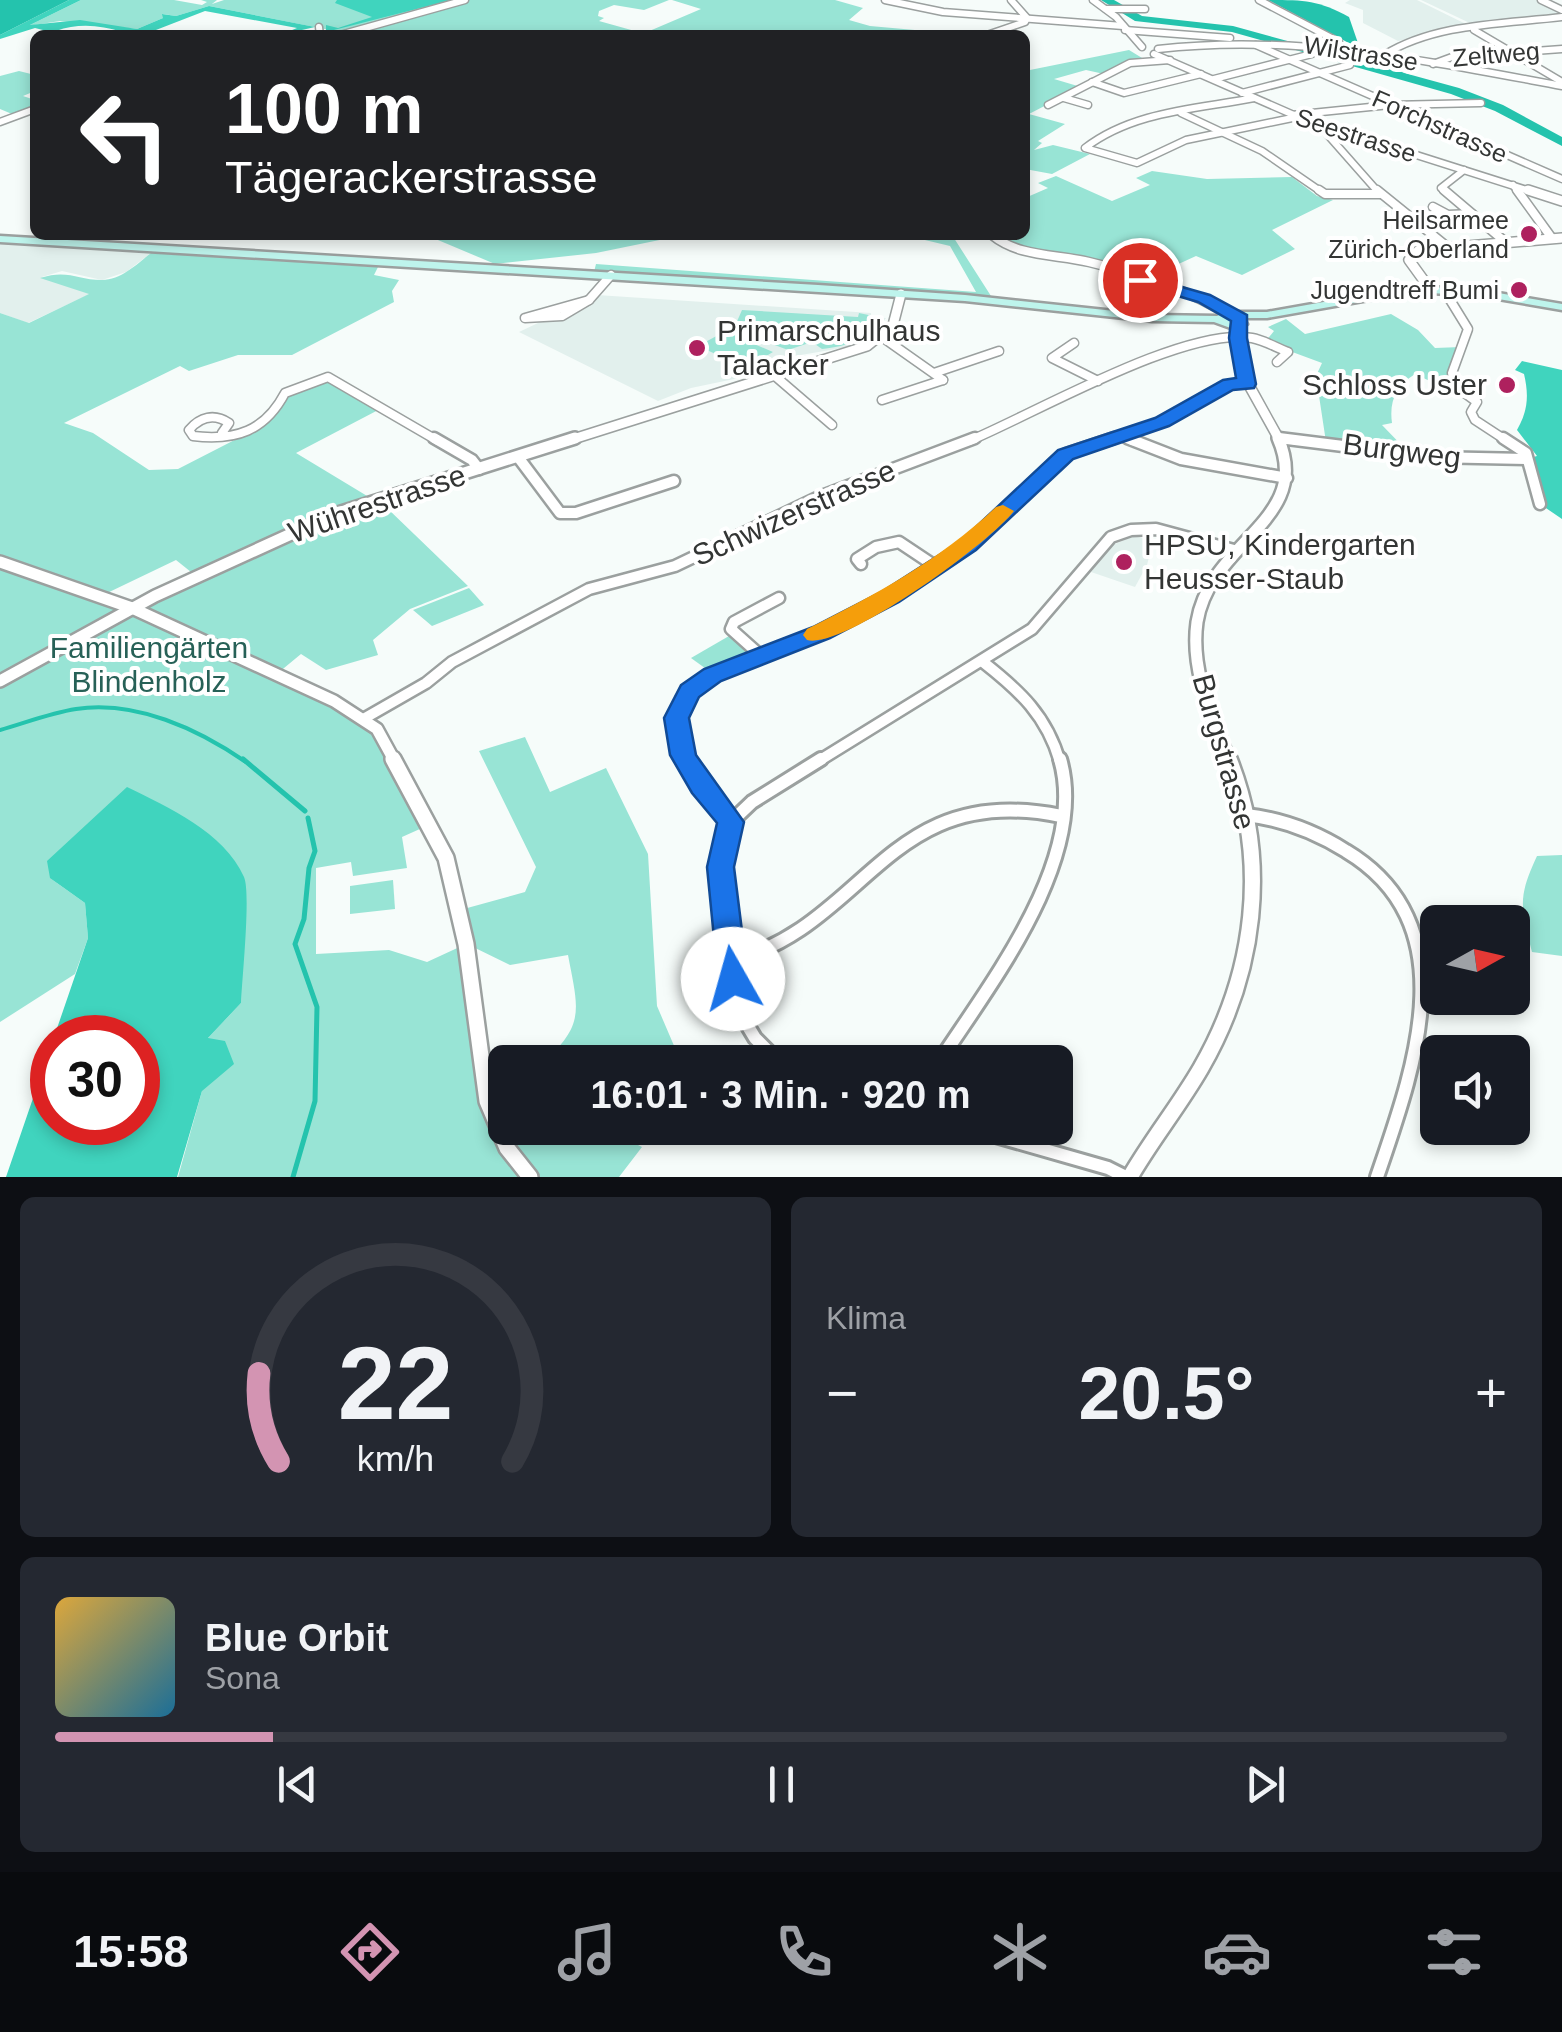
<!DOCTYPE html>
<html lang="de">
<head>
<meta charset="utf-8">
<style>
	:root { --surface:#171b24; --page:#242831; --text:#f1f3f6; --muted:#9ea1a6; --line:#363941; --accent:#d394b2 }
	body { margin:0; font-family:Arial,sans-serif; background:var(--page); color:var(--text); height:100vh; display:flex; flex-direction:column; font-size:38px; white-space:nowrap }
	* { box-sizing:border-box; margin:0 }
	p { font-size:32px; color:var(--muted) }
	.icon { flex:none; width:55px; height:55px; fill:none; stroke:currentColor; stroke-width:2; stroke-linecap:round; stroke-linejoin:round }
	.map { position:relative; height:1177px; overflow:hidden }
	.drawer { display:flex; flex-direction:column; gap:20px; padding:20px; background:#0d0f14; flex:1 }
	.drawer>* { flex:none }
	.top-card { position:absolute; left:30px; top:30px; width:1000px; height:210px; border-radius:15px; box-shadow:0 5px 15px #0003; background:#202124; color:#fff; overflow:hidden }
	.needle { width:65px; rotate:82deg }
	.tools { position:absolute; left:1420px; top:905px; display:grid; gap:20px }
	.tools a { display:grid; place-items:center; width:110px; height:110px; border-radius:15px; background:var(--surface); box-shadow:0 5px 15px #0003; font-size:50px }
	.speed { position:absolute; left:30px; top:1015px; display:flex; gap:20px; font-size:50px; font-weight:700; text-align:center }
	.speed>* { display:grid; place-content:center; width:130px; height:130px; border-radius:50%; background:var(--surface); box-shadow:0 5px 15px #0003; line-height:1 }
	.speed .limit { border:15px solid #d22; background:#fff; color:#111 }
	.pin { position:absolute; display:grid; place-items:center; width:85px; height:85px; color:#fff; margin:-42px; border:5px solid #fff; border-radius:50%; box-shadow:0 2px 10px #0007 }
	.me { position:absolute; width:110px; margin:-55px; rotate:353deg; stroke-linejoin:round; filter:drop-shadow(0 0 8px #0008) }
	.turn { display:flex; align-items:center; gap:35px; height:210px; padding:0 30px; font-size:45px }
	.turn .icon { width:130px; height:130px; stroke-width:2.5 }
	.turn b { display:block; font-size:70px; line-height:85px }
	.big { font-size:75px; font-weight:800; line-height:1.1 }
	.drawer .tile { flex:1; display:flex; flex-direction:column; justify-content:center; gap:15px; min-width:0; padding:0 35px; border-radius:15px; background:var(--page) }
	.drawer .dial { align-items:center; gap:0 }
	.dial svg { height:260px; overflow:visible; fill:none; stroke:var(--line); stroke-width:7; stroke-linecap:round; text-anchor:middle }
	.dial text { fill:var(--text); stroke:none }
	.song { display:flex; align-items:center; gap:30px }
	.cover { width:120px; height:120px; border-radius:15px; background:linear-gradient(135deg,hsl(40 70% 55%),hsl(200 70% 35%)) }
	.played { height:10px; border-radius:5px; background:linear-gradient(90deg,var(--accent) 15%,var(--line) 15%) }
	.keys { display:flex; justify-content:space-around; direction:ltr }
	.heat { display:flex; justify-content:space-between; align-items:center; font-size:55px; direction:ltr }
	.drawer .tiles { flex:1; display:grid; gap:20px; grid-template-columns:1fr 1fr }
	.tile:last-child { grid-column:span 2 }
	.trip { position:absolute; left:488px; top:1045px; width:585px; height:100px; border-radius:15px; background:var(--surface); box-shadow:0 5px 15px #0003; font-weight:800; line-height:100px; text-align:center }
	.tab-bar { display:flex; height:160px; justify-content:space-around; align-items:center; background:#090b0e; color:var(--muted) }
	.tab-bar .icon { width:70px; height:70px }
	.tab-bar .selected { color:var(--accent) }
	.tab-bar b { font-size:45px; color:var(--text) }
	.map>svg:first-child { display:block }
	.built { fill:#e2f0ed }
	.green { fill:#98e4d5; fill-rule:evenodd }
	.forest { fill:#40d4be; fill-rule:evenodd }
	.water { fill:#24c3ad }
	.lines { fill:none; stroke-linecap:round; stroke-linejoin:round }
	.stream-far2 { stroke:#24c3ad; stroke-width:2.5 }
	.stream-far1 { stroke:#24c3ad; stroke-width:4 }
	.stream { stroke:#24c3ad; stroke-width:5 }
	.river { fill:#24c3ad; fill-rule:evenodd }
	.minor-far3-casing { stroke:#9ba09f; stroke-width:9 }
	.minor-far2-casing { stroke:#9ba09f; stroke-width:11 }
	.minor-far1-casing { stroke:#9ba09f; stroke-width:15 }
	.minor-casing { stroke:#9ba09f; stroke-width:18 }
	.tertiary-far3-casing { stroke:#9ba09f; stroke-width:9 }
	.tertiary-far2-casing { stroke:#9ba09f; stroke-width:12 }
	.tertiary-far1-casing { stroke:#9ba09f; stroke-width:16 }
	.tertiary-casing { stroke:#9ba09f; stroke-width:20 }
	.secondary-casing { stroke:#9ba09f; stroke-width:5 }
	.minor-far3 { stroke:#fff; stroke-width:6 }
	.minor-far2 { stroke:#fff; stroke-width:8 }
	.minor-far1 { stroke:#fff; stroke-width:10 }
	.minor { stroke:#fff; stroke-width:12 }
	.tertiary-far3 { stroke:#fff; stroke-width:6 }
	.tertiary-far2 { stroke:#fff; stroke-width:9 }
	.tertiary-far1 { stroke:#fff; stroke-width:11 }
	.tertiary { stroke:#fff; stroke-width:15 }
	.secondary { fill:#bef4ec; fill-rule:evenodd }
	.route { fill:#1a73e8; stroke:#114b97; stroke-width:2.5 }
	.slow { fill:#f59e0b }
	.poi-dot { fill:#ae215e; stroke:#fff; stroke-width:4 }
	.labels { text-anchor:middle; stroke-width:8; stroke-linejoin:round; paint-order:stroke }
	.far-street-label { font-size:25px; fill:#333534; stroke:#fff }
	.far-poi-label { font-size:25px; fill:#333534; stroke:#fff; text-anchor:end }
	.poi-label { font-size:30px; fill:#333534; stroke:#fff; text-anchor:start }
	.street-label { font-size:30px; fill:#333534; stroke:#fff }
	.park-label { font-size:30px; fill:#276157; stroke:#fff }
</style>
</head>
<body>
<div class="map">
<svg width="1562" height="1177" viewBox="0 0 1562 1177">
	<rect width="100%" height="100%" fill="#f6fcfa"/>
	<!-- built -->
	<g class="built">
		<path d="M1350,0H1417L1472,27L1398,41L1363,23V10L1345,3Z"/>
		<path d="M1421,0H1538L1562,11V16L1474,25Z"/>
		<path d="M0,243L119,249L151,253L126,272L102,280L62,271L42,277L90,294L28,323L0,313Z"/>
		<path d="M597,295L871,313V317L886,318L873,334L848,347L795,356L739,378L691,388L658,401L519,332Z"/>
		<path d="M1134,536L1153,541L1147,565L1135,587L1091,572L1110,546Z"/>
	</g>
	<!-- green -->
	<g class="green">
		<path d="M81,0H174L202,5L207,2L201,0H217L212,4L224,0H452L340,32L209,6L176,16L163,14V18L137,29L60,21L28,26Z"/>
		<path d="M465,0H669L644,10L614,5L599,11L598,16L604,18L599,21L642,33L636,35H340Z"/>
		<path d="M672,0H835L863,8L849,20L870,26L926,31L922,35H640L701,9Z"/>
		<path d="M1129,50L1147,61L1128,63L1104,74L1086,70L1054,79L1081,87L1029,114L1065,124L1038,141L1042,143L1034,150L1053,145L1090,154L1052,174L1025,169V71Z"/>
		<path d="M19,71L35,75V91L23,96L35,100V105L12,114L0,109V76Z"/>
		<path d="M1152,171L1207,179L1292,177L1317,196L1333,200L1272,230L1295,249L1242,275L1196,256L1161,272L1132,274L1095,259L1019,248L997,235H1025V198L1048,188L1038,183L1056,176L1112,201L1150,185L1136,178Z"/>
		<path d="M426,235H684L596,253L495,264Z"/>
		<path d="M904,235H952L991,296L594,272L596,264L976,292L950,246Z"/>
		<path d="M151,253L378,267L374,275L399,280L392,291L394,302L292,355H238L189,371L180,366L64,423L93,433L149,470L178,469L258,428L285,393L328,377L382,408L296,453L387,508L468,586L410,609L373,640L378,655L326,670L301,654L278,673L365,718L431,824L402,837L407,868L353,876L351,862L316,868V954L389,950L427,962L466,944L460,910L525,892L536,867L479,751L525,737L550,792L606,768L648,854L657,1006L681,1062H543C586,1025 578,1008 568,955L510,965L467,944L484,1081L505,1076V1128H625L618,1135L642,1147L619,1177H178L202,1091L207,1039L241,1003L50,878L85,903L88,938L75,974L0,1022V313L29,323L89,294L40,278C68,269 77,280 102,280C121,280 137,264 151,253ZM176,560L196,576L132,608L103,595Z"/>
		<path d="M742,310L858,317L859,313L883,318C870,341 846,346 822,349L812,342L788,350L751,336L745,340L773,352L746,368L698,346L722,333L717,329L720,325L735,326Z"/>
		<path d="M1391,314L1418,330L1435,348L1461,347L1452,373L1455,386L1436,384L1415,374C1396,386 1389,401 1392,423L1382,425L1411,455L1326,442L1316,376L1322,363L1265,342L1274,331L1268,327L1286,319L1305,334Z"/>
		<path d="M469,588L484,605L432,626L413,610Z"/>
		<path d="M729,636L753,653L709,671L691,658Z"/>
		<path d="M1562,855V956L1532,952C1521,907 1517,899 1537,856Z"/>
		<path d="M393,880L395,909L350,914V886Z"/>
	</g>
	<!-- forest -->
	<g class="forest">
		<path d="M69,0H81L30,25L80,20L137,29L163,18L162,14L176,16L209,6L315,27L280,35L297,28L205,11L143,35H117L122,32C100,25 78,23 56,31L58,35H39L43,30L35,28L0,39V35Z"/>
		<path d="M337,0H452L326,32V25L338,28L372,17L335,3Z"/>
		<path d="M1522,361L1562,370V519L1540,504L1526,459L1537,456L1517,430C1528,411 1529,395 1524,374L1515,370Z"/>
		<path d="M127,787C168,807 224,832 244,877C251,893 242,979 241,1003L208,1038L225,1041L234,1064L202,1091L177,1177H6L88,938L85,903L50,878L47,861ZM52,1038H138V1122H52Z"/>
	</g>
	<!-- water -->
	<g class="water">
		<path d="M0,0H69L0,35Z"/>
		<path d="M1268,0C1304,0 1318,0 1349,17L1360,49Z"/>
	</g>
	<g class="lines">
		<!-- stream-far2 -->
		<path class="stream-far2" d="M1387,64L1412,80"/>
		<!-- stream-far1 -->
		<path class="stream-far1" d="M0,730C25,723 50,713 76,709C136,700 198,729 246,762"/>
		<!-- stream -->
		<g class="stream">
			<path d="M243,759L305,811"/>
			<path d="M293,1177L315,1101L317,1007L295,944L304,919L309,868L315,851L308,818"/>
		</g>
		<!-- river -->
		<path class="river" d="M1101,0H1114L1142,16L1233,26L1459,88L1503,105L1562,137V146L1495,111L1451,94L1232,32L1135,21Z"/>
		<defs>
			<g id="minor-far3">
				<path d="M885,0L943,12L1123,26"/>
				<path d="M1259,0L1339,42L1340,48"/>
				<path d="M1541,0L1562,10"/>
				<path d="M1106,9H1145"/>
				<path d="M319,27L320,35"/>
				<path d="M1125,30L1230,38"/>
				<path d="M1474,30L1562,82"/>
				<path d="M987,35L1025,22L1027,18L1011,0"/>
				<path d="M1256,45L1562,179"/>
				<path d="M1384,55C1435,23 1504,24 1562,17"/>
				<path d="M1433,64L1452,57L1562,49"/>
				<path d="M1214,79L1312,54"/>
				<path d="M1092,82L1124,93L1201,74"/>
				<path d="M1242,93L1350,65"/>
				<path d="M1064,98L1088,105"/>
				<path d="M1254,98C1197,109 1133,111 1085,148L1137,163L1186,140L1297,117"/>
				<path d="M1048,105L1130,63L1170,60"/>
				<path d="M1181,113L1262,151L1323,193"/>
				<path d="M1292,115L1390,105L1481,103"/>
				<path d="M1332,129L1327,134L1379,193"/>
				<path d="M1513,185L1519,193"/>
				<path d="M1447,193L1441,188L1464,170"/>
			</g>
			<g id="minor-far2">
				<path d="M1319,190L1325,194H1380"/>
				<path d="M1377,190L1445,245"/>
				<path d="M1444,190L1503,240"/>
				<path d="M1517,190L1551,237"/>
				<path d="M1433,207L1448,215L1472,214"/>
				<path d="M992,235C1019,257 1055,254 1089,262C1135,273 1189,289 1228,315"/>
				<path d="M1444,290L1468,329L1452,373L1455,386L1477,402L1471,412L1475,420L1507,441"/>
				<path d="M589,300L562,316L525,318Z"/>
				<path d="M589,300L611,275"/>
				<path d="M882,337L943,380"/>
				<path d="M1074,343L1052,358L1098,381"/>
				<path d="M934,373L999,351"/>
				<path d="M775,376L832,425"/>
				<path d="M882,400L943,380"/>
				<path d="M222,433L229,423C214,413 200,417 189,430L193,436C236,441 265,431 285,393L328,377L438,441"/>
				<path d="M1121,435L1132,441"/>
				<path d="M1278,438L1299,441"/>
				<path d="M969,441C1034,414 1185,326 1252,338C1264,340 1277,348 1288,352L1277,362"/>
				<path d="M1106,441L1162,422L1230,384H1247"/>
			</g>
			<g id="minor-far1">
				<path d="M434,438L472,460L479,469"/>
				<path d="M1127,438L1181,459L1287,478"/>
				<path d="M1279,438L1431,457L1526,459"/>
				<path d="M1503,438L1526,453L1540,504"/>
				<path d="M518,457L560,513H576L674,481"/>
				<path d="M861,564L857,559L876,547L899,542L935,566"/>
				<path d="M760,655L731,629L734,622L779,598"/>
				<path d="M983,662C1020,691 1047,716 1060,762"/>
				<path d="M365,718L426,683L452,662L589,589L675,566L819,497L975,438"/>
				<path d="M687,762L676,718L690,691L713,675L821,632L891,596L969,545L1066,454L1114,438"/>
				<path d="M817,762L1032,629L1111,537L1131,530L1156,529L1234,550"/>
			</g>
			<g id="minor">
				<path d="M686,759L731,822"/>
				<path d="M1246,815C1282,819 1316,832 1346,851C1468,924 1414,1069 1377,1177"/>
				<path d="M730,961C867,927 886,780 1061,816"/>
				<path d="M779,1062L755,1038L737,1008L720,867L731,822L752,802L821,759"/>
				<path d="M939,1062C990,984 1089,858 1060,759"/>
				<path d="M968,1128L1108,1168L1126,1177"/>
			</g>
			<g id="tertiary-far3">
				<path d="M1093,0L1116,17L1142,47"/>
				<path d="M340,35L465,0"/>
				<path d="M1158,49C1296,33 1427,61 1562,86"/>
				<path d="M1154,54L1303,119L1536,193"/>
				<path d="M0,122L35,109"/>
			</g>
			<g id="tertiary-far2">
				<path d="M1528,190L1562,201"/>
				<path d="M1430,289L1409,260L1419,250L1562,238"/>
				<path d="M1239,326L1245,378L1280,441"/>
				<path d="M567,441L867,346L893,325L901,294"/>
			</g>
			<g id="tertiary-far1">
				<path d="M0,562L132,608L334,701L377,729L395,762"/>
				<path d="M0,681L155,596L335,514L575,438"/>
				<path d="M1230,762C1213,717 1190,672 1197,622C1210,541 1314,520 1278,438"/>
			</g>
			<g id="tertiary">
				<path d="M393,759L446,858L466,944L487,1101L507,1148L530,1177"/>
				<path d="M1130,1177C1152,1139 1179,1106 1201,1068C1255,974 1270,862 1229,759"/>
			</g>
			<path id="secondary" d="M0,236L818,285L965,295L1152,315L1217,316L1225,312H1267L1414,286L1481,290L1562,304V310L1481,296L1414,292L1267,318H1244L1247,324L1236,330L1214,322L1152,321L965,301L0,242Z"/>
		</defs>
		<!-- minor-far3 casing -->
		<use href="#minor-far3" class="minor-far3-casing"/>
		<!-- minor-far2 casing -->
		<use href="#minor-far2" class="minor-far2-casing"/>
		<!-- minor-far1 casing -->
		<use href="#minor-far1" class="minor-far1-casing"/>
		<!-- minor casing -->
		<use href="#minor" class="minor-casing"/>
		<!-- tertiary-far3 casing -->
		<use href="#tertiary-far3" class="tertiary-far3-casing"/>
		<!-- tertiary-far2 casing -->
		<use href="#tertiary-far2" class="tertiary-far2-casing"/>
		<!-- tertiary-far1 casing -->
		<use href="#tertiary-far1" class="tertiary-far1-casing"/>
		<!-- tertiary casing -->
		<use href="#tertiary" class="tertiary-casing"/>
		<!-- secondary casing -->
		<use href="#secondary" class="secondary-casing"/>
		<!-- minor-far3 -->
		<use href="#minor-far3" class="minor-far3"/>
		<!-- minor-far2 -->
		<use href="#minor-far2" class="minor-far2"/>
		<!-- minor-far1 -->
		<use href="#minor-far1" class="minor-far1"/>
		<!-- minor -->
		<use href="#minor" class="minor"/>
		<!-- tertiary-far3 -->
		<use href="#tertiary-far3" class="tertiary-far3"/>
		<!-- tertiary-far2 -->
		<use href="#tertiary-far2" class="tertiary-far2"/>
		<!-- tertiary-far1 -->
		<use href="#tertiary-far1" class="tertiary-far1"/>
		<!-- tertiary -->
		<use href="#tertiary" class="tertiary"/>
		<!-- secondary -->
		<use href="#secondary" class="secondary"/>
	</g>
	<!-- route -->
	<path class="route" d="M1140,275L1210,295L1247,315V338L1256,384L1254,388L1233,390L1169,426L1073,459L976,550L899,602L830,638L721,681L699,697L689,718L696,755L744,822L734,867L748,979L743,988L733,991L722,988L718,979L707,867L717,823L692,793L670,755L664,718L681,685L704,669L813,627L883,591L961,541L1058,450L1155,418L1223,380L1236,378L1229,338L1231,321L1198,302L1134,283V276Z"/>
	<!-- slow -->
	<path class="slow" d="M1003,505L1014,511C990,543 843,650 807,640L803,635L807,629C875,595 940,560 996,507Z"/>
	<!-- markers -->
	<g class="poi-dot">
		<circle cx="1529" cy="234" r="10"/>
		<circle cx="1519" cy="290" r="10"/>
		<circle cx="697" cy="348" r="10"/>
		<circle cx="1507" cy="385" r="10"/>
		<circle cx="1124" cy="562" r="10"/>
	</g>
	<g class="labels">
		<!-- far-street labels -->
		<g class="far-street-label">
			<text transform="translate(1361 53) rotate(9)" y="9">Wilstrasse</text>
			<text transform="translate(1496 54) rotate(-5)" y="9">Zeltweg</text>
			<text transform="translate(1440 126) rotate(24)" y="9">Forchstrasse</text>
			<text transform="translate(1356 135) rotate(18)" y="9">Seestrasse</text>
		</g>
		<!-- far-poi labels -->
		<g class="far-poi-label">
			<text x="1509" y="229">Heilsarmee<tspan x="1509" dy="29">Zürich-Oberland</tspan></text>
			<text x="1499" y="299">Jugendtreff Bumi</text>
		</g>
		<!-- poi labels -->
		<g class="poi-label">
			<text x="717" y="341">Primarschulhaus<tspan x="717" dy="34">Talacker</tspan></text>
			<text x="1487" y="395" text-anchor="end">Schloss Uster</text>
			<text x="1144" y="555">HPSU, Kindergarten<tspan x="1144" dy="34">Heusser-Staub</tspan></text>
		</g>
		<!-- street labels -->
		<g class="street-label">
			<text transform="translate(1402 451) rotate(7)" y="10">Burgweg</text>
			<text transform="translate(377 504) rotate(-19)" y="10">Wührestrasse</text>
			<text transform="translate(794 513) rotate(-24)" y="10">Schwizerstrasse</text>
			<text transform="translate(1224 752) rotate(74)" y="10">Burgstrasse</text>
		</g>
		<!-- park labels -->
		<g class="park-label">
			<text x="149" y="658">Familiengärten<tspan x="149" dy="34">Blindenholz</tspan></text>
		</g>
	</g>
</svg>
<div class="tools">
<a><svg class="needle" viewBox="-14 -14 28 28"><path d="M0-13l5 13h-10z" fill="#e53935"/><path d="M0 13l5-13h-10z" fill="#9ea1a6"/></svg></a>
<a><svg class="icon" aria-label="sound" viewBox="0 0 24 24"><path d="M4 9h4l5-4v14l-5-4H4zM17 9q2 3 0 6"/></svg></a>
</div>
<div class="speed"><div class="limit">30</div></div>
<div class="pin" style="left:1140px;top:280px;background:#d93025"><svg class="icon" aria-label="arrive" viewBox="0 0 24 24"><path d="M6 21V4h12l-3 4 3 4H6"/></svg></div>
<svg class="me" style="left:733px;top:979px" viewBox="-20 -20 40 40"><circle r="19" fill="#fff"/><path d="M0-13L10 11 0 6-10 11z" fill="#1a73e8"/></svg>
<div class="trip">16:01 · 3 Min. · 920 m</div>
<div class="top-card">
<div class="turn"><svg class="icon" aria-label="left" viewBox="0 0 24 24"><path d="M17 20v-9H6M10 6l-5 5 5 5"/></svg><div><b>100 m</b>Tägerackerstrasse</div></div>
</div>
</div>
<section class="drawer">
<div class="tiles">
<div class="tile dial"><svg viewBox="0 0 100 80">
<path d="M14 69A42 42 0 1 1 86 69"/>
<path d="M14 69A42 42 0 0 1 8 42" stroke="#d394b2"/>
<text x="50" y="56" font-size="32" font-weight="700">22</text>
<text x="50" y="72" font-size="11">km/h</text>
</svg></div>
<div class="tile"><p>Klima</p>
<div class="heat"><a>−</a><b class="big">20.5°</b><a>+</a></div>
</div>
<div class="tile">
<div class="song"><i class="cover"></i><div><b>Blue Orbit</b><p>Sona</p></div></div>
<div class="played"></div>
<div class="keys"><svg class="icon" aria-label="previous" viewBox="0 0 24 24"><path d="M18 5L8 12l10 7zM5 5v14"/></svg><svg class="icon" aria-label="pause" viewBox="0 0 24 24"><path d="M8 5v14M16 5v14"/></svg><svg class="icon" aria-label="next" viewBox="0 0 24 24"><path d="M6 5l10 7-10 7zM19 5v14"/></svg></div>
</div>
</div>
</section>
<nav class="tab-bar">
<b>15:58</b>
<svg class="icon selected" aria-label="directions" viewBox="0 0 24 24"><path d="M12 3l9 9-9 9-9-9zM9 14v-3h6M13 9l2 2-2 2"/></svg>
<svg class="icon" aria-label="music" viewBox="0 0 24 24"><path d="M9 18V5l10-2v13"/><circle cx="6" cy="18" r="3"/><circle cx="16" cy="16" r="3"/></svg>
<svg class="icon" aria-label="phone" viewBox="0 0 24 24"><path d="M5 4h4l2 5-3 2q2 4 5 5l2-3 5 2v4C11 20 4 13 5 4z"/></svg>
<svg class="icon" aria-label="climate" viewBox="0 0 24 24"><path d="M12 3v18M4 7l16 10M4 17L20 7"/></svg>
<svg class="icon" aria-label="car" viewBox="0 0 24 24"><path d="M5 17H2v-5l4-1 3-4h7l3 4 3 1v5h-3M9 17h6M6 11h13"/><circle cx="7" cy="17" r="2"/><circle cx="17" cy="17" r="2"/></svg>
<svg class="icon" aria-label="filters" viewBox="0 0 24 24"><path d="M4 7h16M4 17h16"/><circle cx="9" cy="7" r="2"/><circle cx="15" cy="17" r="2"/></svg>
</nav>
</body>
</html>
